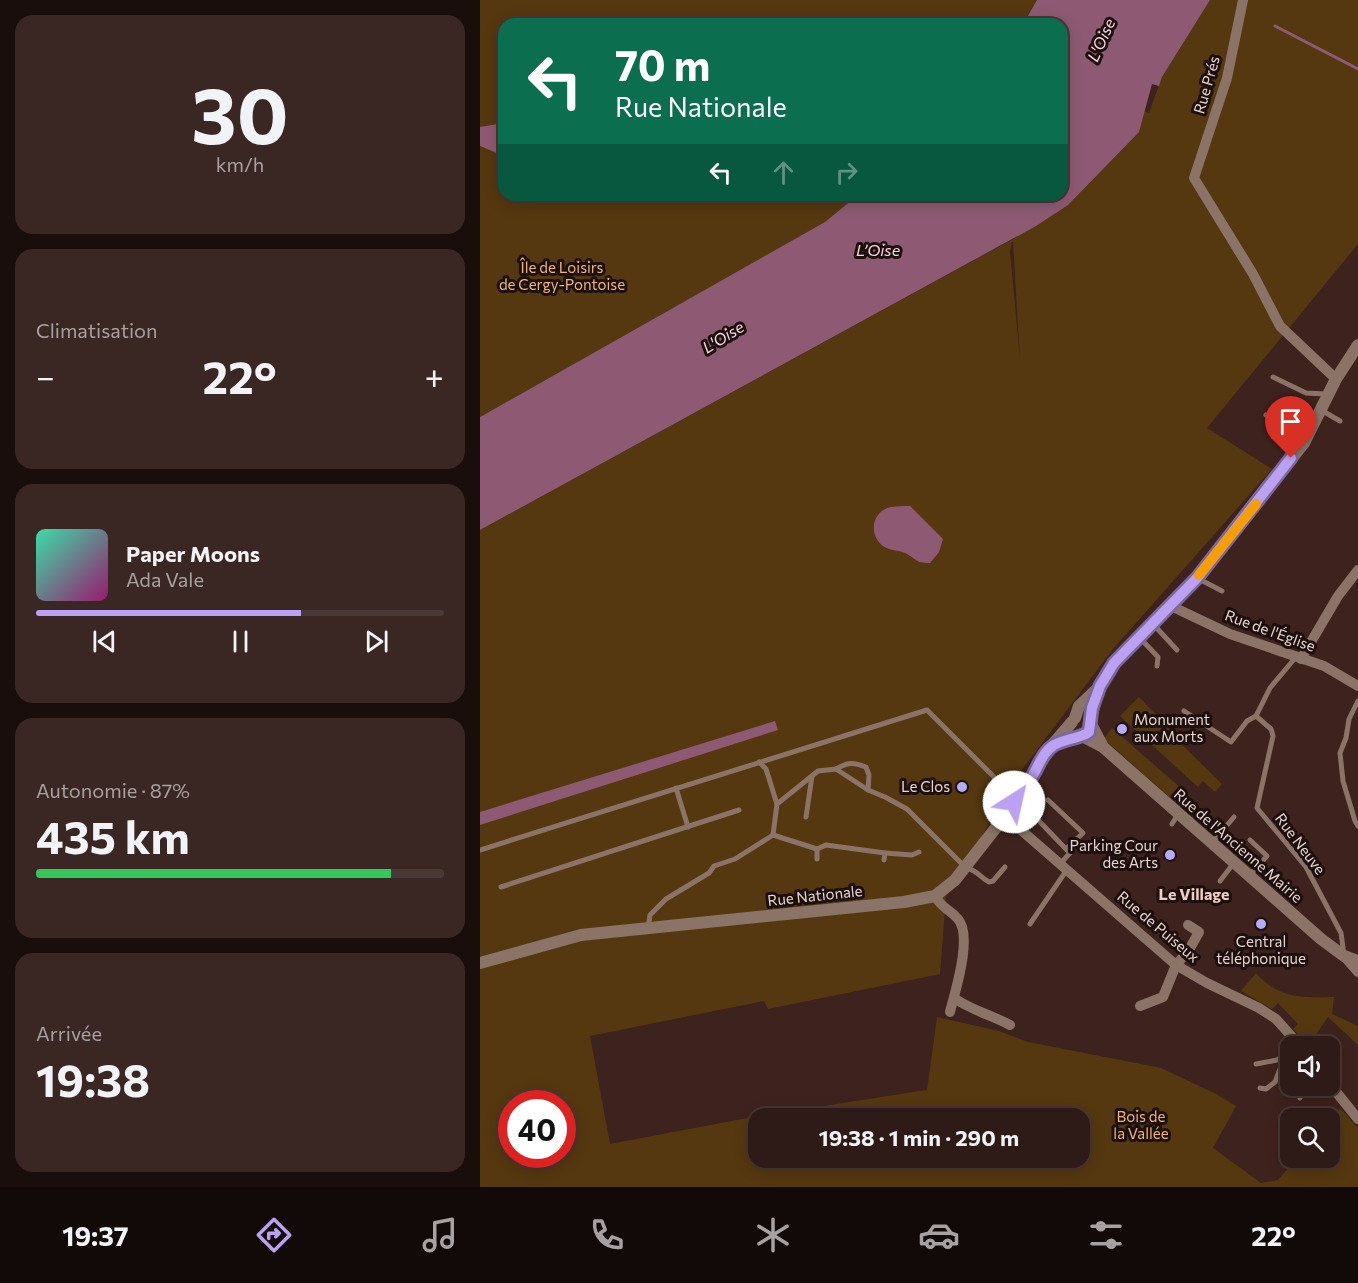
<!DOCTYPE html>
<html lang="fr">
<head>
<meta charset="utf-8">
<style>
	:root { --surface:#2e1a16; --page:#3a2723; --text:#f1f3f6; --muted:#a7a1a1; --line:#493835; --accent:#bca0f2 }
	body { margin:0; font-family:Commissioner,sans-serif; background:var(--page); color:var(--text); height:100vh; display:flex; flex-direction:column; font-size:22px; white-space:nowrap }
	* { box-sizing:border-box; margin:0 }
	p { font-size:20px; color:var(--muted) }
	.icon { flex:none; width:33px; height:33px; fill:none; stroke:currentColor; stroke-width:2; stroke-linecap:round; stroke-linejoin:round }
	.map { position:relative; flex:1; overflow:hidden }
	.side { display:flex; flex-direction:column; gap:15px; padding:15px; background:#190e0c; width:480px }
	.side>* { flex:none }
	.guide { position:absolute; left:18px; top:18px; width:570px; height:183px; border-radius:18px; box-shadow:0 3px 15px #0003,0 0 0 2px var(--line); background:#0b6e4f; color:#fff; overflow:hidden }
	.controls { position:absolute; left:800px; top:1036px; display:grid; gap:12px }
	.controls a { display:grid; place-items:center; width:60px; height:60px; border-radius:12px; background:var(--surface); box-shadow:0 3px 15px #0003,0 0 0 2px var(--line); font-size:30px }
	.speed { position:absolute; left:18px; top:1090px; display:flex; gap:12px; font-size:30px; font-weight:700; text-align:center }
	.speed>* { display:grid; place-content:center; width:78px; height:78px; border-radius:50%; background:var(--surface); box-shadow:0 3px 15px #0003,0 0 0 2px var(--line); line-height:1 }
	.speed .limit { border:9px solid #d22; background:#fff; color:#111 }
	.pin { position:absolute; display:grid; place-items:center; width:51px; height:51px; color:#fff; margin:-62px -26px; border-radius:50% 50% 50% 0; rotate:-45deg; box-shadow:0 0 6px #0007 }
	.pin .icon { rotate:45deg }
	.me { position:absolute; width:66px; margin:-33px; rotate:35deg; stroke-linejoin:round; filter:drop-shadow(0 0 4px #0008) }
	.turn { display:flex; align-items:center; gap:21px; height:126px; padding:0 18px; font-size:27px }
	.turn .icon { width:78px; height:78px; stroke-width:2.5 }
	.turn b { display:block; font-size:42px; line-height:51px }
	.lanes { display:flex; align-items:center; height:57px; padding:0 18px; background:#0003; justify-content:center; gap:30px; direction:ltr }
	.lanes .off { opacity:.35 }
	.big { font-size:45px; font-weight:700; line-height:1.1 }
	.side .widget { flex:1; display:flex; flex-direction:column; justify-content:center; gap:9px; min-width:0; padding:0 21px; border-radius:18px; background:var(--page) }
	.side .dial { align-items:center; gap:0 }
	.dial b { font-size:78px; line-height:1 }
	.song { display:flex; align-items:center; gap:18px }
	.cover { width:72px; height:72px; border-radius:9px; background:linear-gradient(135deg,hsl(160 70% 55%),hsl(320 70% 35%)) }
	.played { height:6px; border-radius:3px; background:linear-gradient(90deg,var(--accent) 65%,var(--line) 65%) }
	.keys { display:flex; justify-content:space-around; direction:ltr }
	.heat { display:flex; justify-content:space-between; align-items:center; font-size:33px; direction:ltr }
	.charge { height:9px; border-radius:4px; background:linear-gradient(90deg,#34c759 87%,var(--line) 0) }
	.trip { position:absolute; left:268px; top:1108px; width:342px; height:60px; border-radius:18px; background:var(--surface); box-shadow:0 3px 15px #0003,0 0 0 2px var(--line); font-weight:700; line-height:60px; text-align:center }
	.menu { display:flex; height:96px; justify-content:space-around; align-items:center; background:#120a09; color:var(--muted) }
	.menu .icon { width:42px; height:42px }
	.menu .active { color:var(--accent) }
	.menu b { font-size:27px; color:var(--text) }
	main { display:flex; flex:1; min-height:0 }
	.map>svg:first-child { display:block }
	.green { fill:#553810; fill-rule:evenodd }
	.water { fill:#8e5a73 }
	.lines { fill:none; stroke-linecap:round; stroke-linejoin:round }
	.stream { stroke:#8e5a73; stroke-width:3 }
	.service { stroke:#8b7467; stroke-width:5 }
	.minor { stroke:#8b7467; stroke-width:10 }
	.tertiary { stroke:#8b7467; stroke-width:12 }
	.route-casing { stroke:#7a689d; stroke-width:15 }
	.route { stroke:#bca0f2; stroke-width:10 }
	.slow { stroke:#f59e0b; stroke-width:10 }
	.poi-dot { fill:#b4acf9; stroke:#1c0f0d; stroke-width:2 }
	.labels { text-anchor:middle; stroke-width:6; stroke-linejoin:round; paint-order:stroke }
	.street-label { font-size:15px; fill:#e7d4d0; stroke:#1c0f0d }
	.park-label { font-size:15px; fill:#eeb672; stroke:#1c0f0d }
	.poi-label { font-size:15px; fill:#e7d4d0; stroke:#1c0f0d; text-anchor:end }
	.water-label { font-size:16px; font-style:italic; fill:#f6d4e3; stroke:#1c0f0d }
	.neighbourhood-label { font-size:16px; font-weight:bold; fill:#f2cbc4; stroke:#1c0f0d }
</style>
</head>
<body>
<main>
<section class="side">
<div class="widget dial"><b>30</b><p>km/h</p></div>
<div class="widget"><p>Climatisation</p>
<div class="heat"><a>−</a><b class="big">22°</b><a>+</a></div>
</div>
<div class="widget">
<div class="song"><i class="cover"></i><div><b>Paper Moons</b><p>Ada Vale</p></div></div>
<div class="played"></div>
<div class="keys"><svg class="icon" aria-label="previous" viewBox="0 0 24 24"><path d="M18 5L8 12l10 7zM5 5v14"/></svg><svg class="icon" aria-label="pause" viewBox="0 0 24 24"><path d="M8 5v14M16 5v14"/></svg><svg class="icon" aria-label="next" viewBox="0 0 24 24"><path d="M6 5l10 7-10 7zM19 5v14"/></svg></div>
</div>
<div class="widget"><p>Autonomie · 87%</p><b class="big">435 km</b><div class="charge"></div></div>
<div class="widget"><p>Arrivée</p><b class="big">19:38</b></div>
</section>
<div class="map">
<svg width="878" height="1187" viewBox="0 0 878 1187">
	<rect width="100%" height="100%" fill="#3e221d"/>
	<!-- green -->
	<g class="green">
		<path d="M0,0H557L542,24H24V195H378L346,222L0,417Z"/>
		<path d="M730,0H878V244L727,428L792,469L633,649L538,775L466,896L460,974L288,1009L284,1001L110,1036L130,1144L278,1116L447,1090L457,1017L519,1031L548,1042L681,1068L736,1094L756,1106L733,1148L781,1183L798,1180L817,1158H849V1123L860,1108L878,1128V1187H0V530L533,239L659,132L664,111L669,113L682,77ZM532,242H533L540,359L530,251ZM32,1104H82V1155H32ZM279,1119H600V1158H279Z"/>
		<path d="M659,697L691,731V734L742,784L735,792L723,781L718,787L640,716Z"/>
		<path d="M632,728L710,796L702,808L624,739Z"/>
		<path d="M776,973C798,999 823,998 854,997L852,1014L878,1026V1045L848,1017L828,1046L813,1029L818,1024L798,1003L792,1009L761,991Z"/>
	</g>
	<!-- water -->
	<g class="water">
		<path d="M557,0H730L682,77L679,86L672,84L659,132L588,205L556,226L0,530V417L345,222L378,195H582V24H543Z"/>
		<path d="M24,123V156L0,146V127Z"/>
		<path d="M430,506L463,539L459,552L450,563C435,563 437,559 425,553C418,550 410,551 403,546C388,534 392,511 411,507C417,506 424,506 430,506Z"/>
		<path d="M295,721L298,730L0,825V812Z"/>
	</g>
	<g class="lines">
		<!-- stream -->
		<path class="stream" d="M795,26L878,69"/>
		<!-- service -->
		<g class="service">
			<path d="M793,377L826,393L846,394"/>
			<path d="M841,410L860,421"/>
			<path d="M786,415L823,442"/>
			<path d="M717,578L742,591"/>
			<path d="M673,624L697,650"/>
			<path d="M659,637L678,657L677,666"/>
			<path d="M878,701L869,719L866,738L860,753L863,781L875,821L878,826"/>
			<path d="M704,711L751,742L767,721L776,716"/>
			<path d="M776,716L791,729L793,736L777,808L826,867L861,933L864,955"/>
			<path d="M776,716L790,688L816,657"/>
			<path d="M279,762L286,769L297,804L293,835L337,849L346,845L405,853L404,860"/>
			<path d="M356,769C368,762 373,762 386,767L389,775L388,790"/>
			<path d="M551,781L559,790"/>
			<path d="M196,788L208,827"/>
			<path d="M297,804L338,771L356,769L388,790L405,797L427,809L486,868C499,871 499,877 509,882L513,881L525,867"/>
			<path d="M326,817L332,776"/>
			<path d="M559,821L586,849L603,833L568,800"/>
			<path d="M692,824L698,814"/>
			<path d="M732,843L754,817"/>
			<path d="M0,850L447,710L521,784"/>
			<path d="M405,853L432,855L439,852"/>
			<path d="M337,859V849"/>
			<path d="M579,865L590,853L586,849"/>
			<path d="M769,876L787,856L770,840"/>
			<path d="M740,881L753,864"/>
			<path d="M21,887L259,810"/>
			<path d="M550,924L586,871"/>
			<path d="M168,928L170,915L186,899L229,873L234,866L255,859L293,835"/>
			<path d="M776,1064L797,1060L804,1055"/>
			<path d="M780,1088L786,1089L795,1082L812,1038"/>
			<path d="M820,1098L826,1086"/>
		</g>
		<!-- minor -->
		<g class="minor">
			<path d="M763,0L747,78L714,178L773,274L800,326L856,379"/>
			<path d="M691,606L750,634L844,666L878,686"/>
			<path d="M821,659L858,596L878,570"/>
			<path d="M525,816L696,965L727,983L779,1008L796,1019L821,1047"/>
			<path d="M455,896C462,909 470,909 478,919C493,936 475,992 470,1012"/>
			<path d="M864,956L878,972"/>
			<path d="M474,998C491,1010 511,1015 530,1025"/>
			<path d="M660,1006L683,997L696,965L709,950L719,932L708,925"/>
			<path d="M849,1083L878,1119"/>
		</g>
		<!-- tertiary -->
		<g class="tertiary">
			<path d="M595,718L599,706L617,689"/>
			<path d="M610,721L620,686L634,663L717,578L824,443L856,379L878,345"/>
			<path d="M611,724L623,747"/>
			<path d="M602,736L623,747L841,939L864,956L878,961"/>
			<path d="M0,963L101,935L424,902L455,896L475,880L525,816L552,777L562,757L592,722"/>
		</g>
	</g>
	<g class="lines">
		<defs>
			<path id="route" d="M534,802C540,793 548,785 553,775C559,765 563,752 574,745C584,739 602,738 609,732L612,708L620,686L634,663L717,578L811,458"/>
		</defs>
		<!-- route casing -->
		<use href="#route" class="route-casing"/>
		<!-- route -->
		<use href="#route" class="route"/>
		<!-- slow -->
		<path class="slow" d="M719,575L776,504"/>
	</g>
	<!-- markers -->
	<g class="poi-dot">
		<circle cx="642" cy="729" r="6"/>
		<circle cx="482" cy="787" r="6"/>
		<circle cx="690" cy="855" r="6"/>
		<circle cx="781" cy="924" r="6"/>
	</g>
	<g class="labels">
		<!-- street labels -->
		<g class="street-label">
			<text transform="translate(727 85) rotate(-74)" y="5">Rue Prés</text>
			<text transform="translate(790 631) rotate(20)" y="5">Rue de l'Église</text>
			<text transform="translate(820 844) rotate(53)" y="5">Rue Neuve</text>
			<text transform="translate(758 846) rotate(41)" y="5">Rue de l'Ancienne Mairie</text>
			<text transform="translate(335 896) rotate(-6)" y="5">Rue Nationale</text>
			<text transform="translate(678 927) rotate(40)" y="5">Rue de Puiseux</text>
		</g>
		<!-- park labels -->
		<g class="park-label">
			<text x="82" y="273">Île de Loisirs<tspan x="82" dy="17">de Cergy-Pontoise</tspan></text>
			<text x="661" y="1122">Bois de<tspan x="661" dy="17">la Vallée</tspan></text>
		</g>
		<!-- poi labels -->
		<g class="poi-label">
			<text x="654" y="725" text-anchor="start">Monument<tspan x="654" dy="17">aux Morts</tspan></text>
			<text x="470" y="792">Le Clos</text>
			<text x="678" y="851">Parking Cour<tspan x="678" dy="17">des Arts</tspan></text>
			<text x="781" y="947" text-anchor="middle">Central<tspan x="781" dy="17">téléphonique</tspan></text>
		</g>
		<!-- water labels -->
		<g class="water-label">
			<text transform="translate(621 40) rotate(-66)" y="6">L'Oise</text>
			<text x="398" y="256">L’Oise</text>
			<text transform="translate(243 337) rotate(-32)" y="6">L'Oise</text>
		</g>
		<!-- neighbourhood labels -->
		<g class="neighbourhood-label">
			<text x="714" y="900">Le Village</text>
		</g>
	</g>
</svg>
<div class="controls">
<a><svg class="icon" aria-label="sound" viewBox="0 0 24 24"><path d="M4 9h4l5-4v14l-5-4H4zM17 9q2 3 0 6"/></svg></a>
<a><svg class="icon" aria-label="search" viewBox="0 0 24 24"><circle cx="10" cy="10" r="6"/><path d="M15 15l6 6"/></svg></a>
</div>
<div class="speed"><div class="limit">40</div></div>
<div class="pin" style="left:811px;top:458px;background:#d93025"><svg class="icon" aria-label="arrive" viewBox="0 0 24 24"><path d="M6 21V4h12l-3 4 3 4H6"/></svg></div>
<svg class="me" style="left:534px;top:802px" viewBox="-20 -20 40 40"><circle r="19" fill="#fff"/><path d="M0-13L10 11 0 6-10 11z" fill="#bca0f2"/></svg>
<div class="trip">19:38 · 1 min · 290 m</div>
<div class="guide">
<div class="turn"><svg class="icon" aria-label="left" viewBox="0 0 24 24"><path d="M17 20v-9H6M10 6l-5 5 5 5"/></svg><div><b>70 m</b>Rue Nationale</div></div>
<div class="lanes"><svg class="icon" aria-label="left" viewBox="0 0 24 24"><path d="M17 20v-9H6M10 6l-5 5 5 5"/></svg><svg class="icon off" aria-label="ahead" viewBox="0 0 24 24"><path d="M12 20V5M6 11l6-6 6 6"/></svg><svg class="icon off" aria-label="right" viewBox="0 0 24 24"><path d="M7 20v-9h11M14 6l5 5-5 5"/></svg></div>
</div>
</div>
</main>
<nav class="menu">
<b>19:37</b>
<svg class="icon active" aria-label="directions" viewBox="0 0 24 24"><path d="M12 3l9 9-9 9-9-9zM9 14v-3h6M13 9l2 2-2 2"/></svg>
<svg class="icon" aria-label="music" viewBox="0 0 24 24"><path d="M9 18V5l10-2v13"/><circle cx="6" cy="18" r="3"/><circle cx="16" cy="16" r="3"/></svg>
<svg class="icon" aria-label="phone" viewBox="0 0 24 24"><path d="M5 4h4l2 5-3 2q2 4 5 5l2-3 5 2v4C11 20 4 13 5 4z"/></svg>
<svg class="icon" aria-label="climate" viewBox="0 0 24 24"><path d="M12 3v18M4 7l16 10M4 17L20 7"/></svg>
<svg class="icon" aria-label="car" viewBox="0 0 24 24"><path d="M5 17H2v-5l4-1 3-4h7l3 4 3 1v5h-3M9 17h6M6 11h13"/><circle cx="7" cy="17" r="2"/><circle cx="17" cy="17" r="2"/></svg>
<svg class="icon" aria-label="filters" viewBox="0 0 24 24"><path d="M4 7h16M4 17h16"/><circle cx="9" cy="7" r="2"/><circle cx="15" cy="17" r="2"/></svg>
<b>22°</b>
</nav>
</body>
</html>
